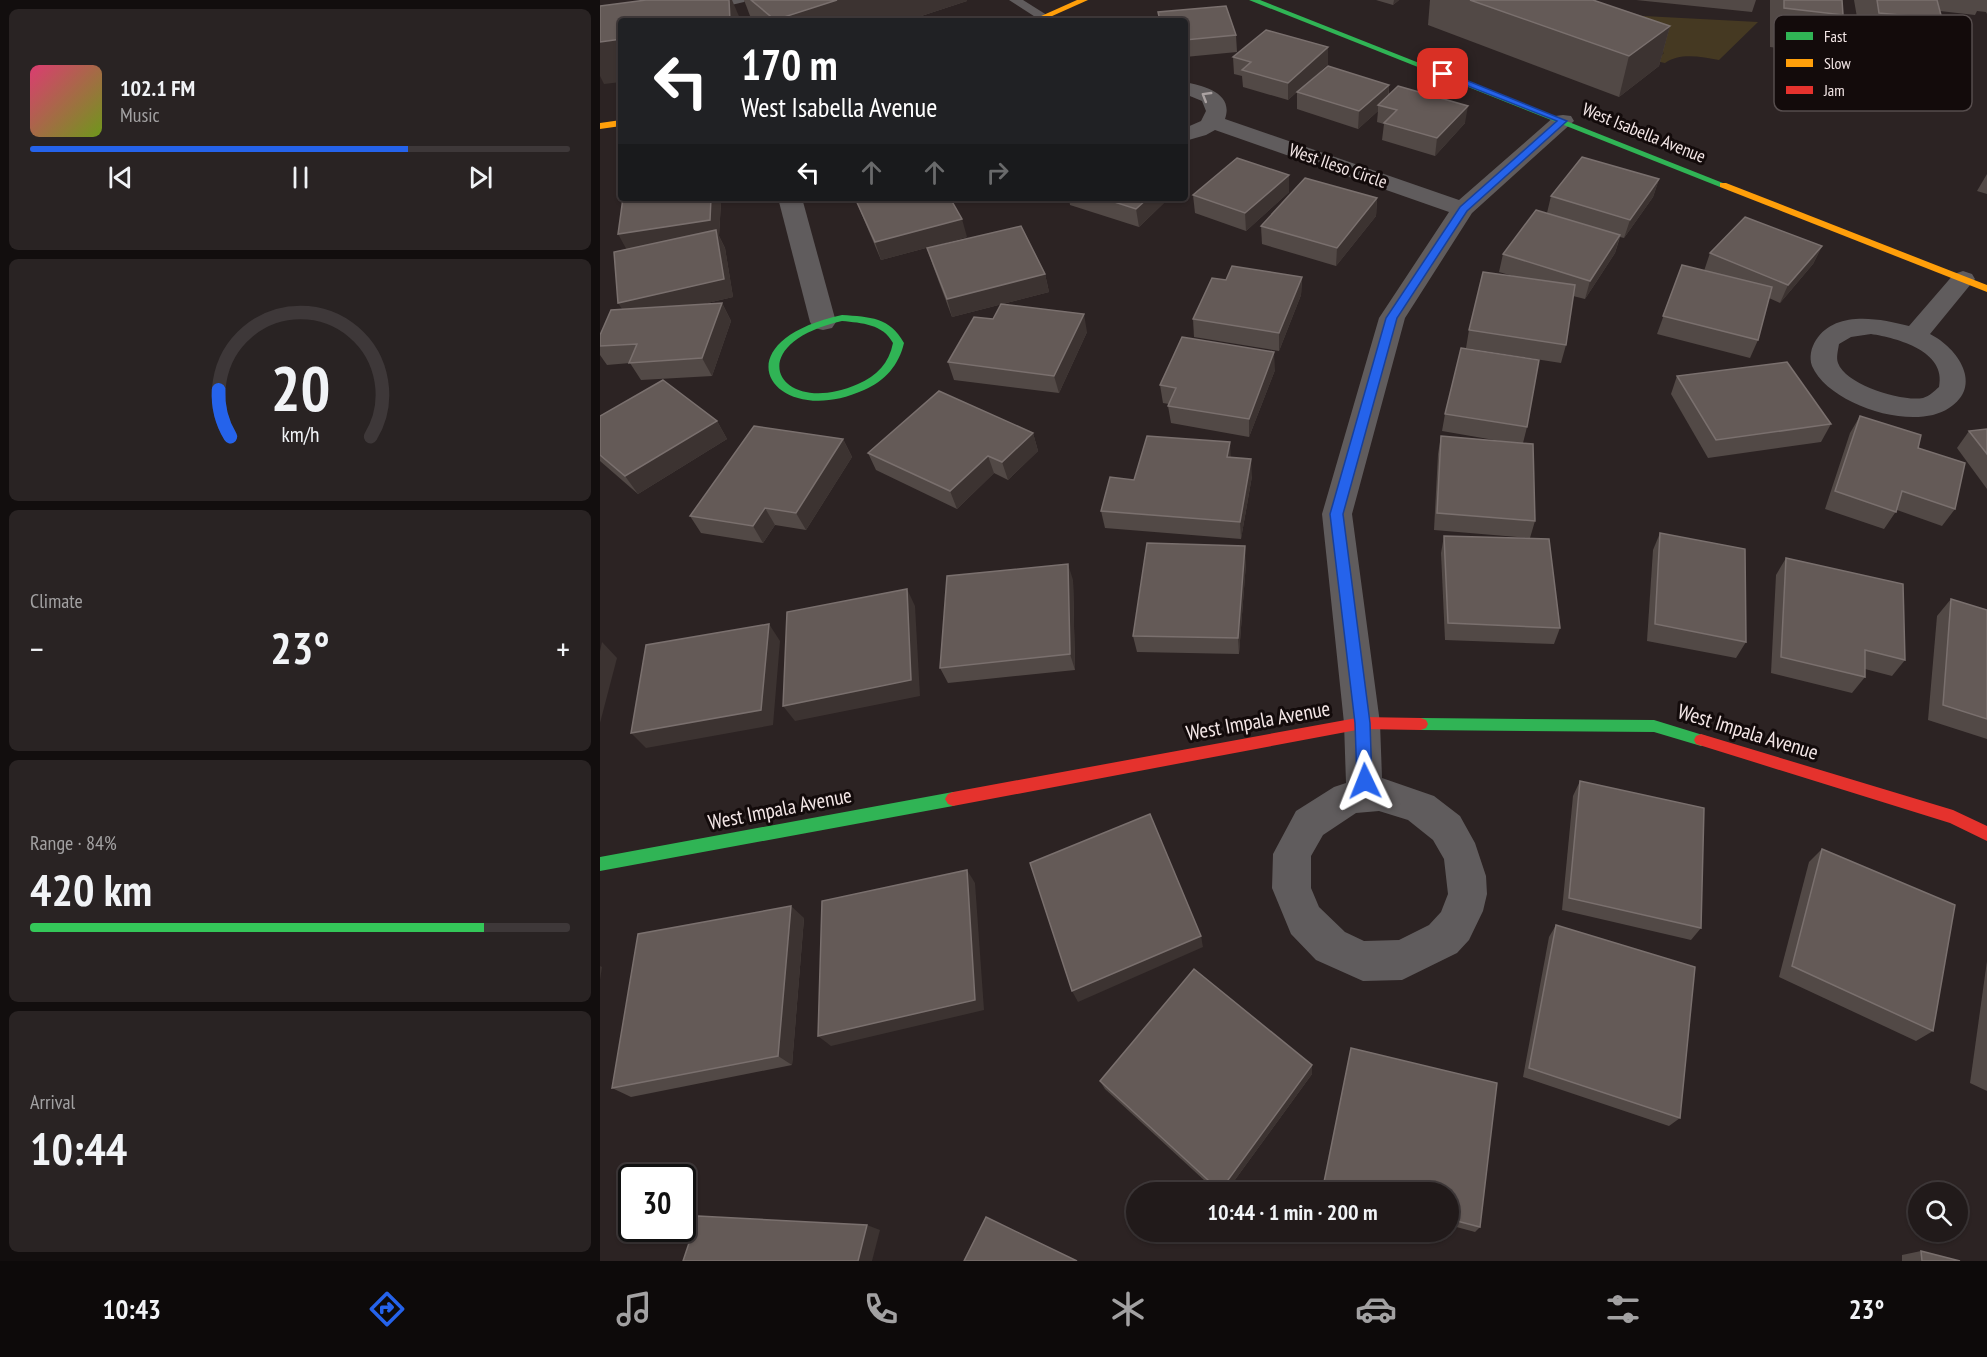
<!DOCTYPE html>
<html lang="en">
<head>
<meta charset="utf-8">
<style>
	:root { --surface:#211a1a; --page:#292323; --text:#f1f3f6; --muted:#a2a1a2; --line:#3e3839; --accent:#2563eb }
	body { margin:0; font-family:"PT Sans Narrow",sans-serif; background:var(--page); color:var(--text); height:100vh; display:flex; flex-direction:column; font-size:22px; white-space:nowrap }
	* { box-sizing:border-box; margin:0 }
	p { font-size:20px; color:var(--muted) }
	.icon { flex:none; width:33px; height:33px; fill:none; stroke:currentColor; stroke-width:2; stroke-linecap:round; stroke-linejoin:round }
	.map { position:relative; flex:1; overflow:hidden }
	.panel { display:flex; flex-direction:column; gap:9px; padding:9px; background:#120e0e; width:600px }
	.panel>* { flex:none }
	.top-card { position:absolute; left:18px; top:18px; width:570px; height:183px; border-radius:6px; box-shadow:0 2px 4px #0004,0 0 0 2px var(--line); background:#202124; color:#fff; overflow:hidden }
	.buttons { position:absolute; left:1308px; top:1182px; display:grid; gap:12px }
	.buttons a { display:grid; place-items:center; width:60px; height:60px; border-radius:50%; background:var(--surface); box-shadow:0 2px 4px #0004,0 0 0 2px var(--line); font-size:30px }
	.speed { position:absolute; left:18px; top:1164px; display:flex; gap:12px; font-size:30px; font-weight:700; text-align:center }
	.speed>* { display:grid; place-content:center; width:78px; height:78px; border-radius:50%; background:var(--surface); box-shadow:0 2px 4px #0004,0 0 0 2px var(--line); line-height:1 }
	.speed .limit { border:3px solid #111; border-radius:9px; background:#fff; color:#111 }
	.pin { position:absolute; display:grid; place-items:center; width:51px; height:51px; color:#fff; margin:-26px; border-radius:12px; box-shadow:0 3px 9px #0006 }
	.me { position:absolute; width:66px; margin:-33px; rotate:358deg; stroke-linejoin:round; filter:drop-shadow(0 0 4px #0008) }
	.turn { display:flex; align-items:center; gap:21px; height:126px; padding:0 24px; font-size:27px }
	.turn .icon { width:78px; height:78px; stroke-width:2.5 }
	.turn b { display:block; font-size:42px; line-height:51px }
	.lanes { display:flex; align-items:center; height:57px; padding:0 24px; background:#0003; justify-content:center; gap:30px; direction:ltr }
	.lanes .off { opacity:.35 }
	.big { font-size:45px; font-weight:800; line-height:1.1 }
	.panel .widget { flex:1; display:flex; flex-direction:column; justify-content:center; gap:9px; min-width:0; padding:0 21px; border-radius:9px; background:var(--page) }
	.panel .dial { align-items:center; gap:0 }
	.dial svg { height:156px; overflow:visible; fill:none; stroke:var(--line); stroke-width:7; stroke-linecap:round; text-anchor:middle }
	.dial text { fill:var(--text); stroke:none }
	.song { display:flex; align-items:center; gap:18px }
	.cover { width:72px; height:72px; border-radius:9px; background:linear-gradient(135deg,hsl(340 70% 55%),hsl(80 70% 35%)) }
	.played { height:6px; border-radius:3px; background:linear-gradient(90deg,var(--accent) 70%,var(--line) 70%) }
	.keys { display:flex; justify-content:space-around; direction:ltr }
	.heat { display:flex; justify-content:space-between; align-items:center; font-size:33px; direction:ltr }
	.charge { height:9px; border-radius:4px; background:linear-gradient(90deg,#34c759 84%,var(--line) 0) }
	.trip { position:absolute; left:526px; top:1182px; width:333px; height:60px; border-radius:30px; background:var(--surface); box-shadow:0 2px 4px #0004,0 0 0 2px var(--line); font-weight:800; line-height:60px; text-align:center }
	.dock { display:flex; height:96px; justify-content:space-around; align-items:center; background:#0d0a0a; color:var(--muted) }
	.dock .icon { width:42px; height:42px }
	.dock .active { color:var(--accent) }
	.dock b { font-size:27px; color:var(--text) }
	main { display:flex; flex:1; min-height:0 }
	.map>svg:first-child { display:block }
	.green { fill:#453922 }
	.lines { fill:none; stroke-linecap:round; stroke-linejoin:round }
	.lane { fill:#605c5d; fill-rule:evenodd }
	.street { fill:#605c5d; fill-rule:evenodd }
	.fast { fill:#30b455; fill-rule:evenodd }
	.slow { fill:#ff9f0a; fill-rule:evenodd }
	.jam { fill:#e5322d; fill-rule:evenodd }
	.wall { fill:#524946 }
	.shaded-wall { fill:#3c3331 }
	.building { fill:#645a57; stroke:#7a706e; stroke-width:1.5 }
	.oneway { stroke:#aaa2a2 }
	.route { fill:#2563eb; stroke:#184099; stroke-width:1.5 }
	.labels { text-anchor:middle; stroke-width:6; stroke-linejoin:round; paint-order:stroke }
	.far-street-label { font-size:18px; fill:#f4e7e7; stroke:#130b0b }
	.street-label { font-size:21px; fill:#f4e7e7; stroke:#130b0b }
	.key { fill:#130b0b; stroke:#564d4d; stroke-width:1.5 }
	.key-label { font-size:16px; fill:#f4e7e7 }
</style>
</head>
<body>
<main>
<section class="panel">
<div class="widget">
<div class="song"><i class="cover"></i><div><b>102.1 FM</b><p>Music</p></div></div>
<div class="played"></div>
<div class="keys"><svg class="icon" aria-label="previous" viewBox="0 0 24 24"><path d="M18 5L8 12l10 7zM5 5v14"/></svg><svg class="icon" aria-label="pause" viewBox="0 0 24 24"><path d="M8 5v14M16 5v14"/></svg><svg class="icon" aria-label="next" viewBox="0 0 24 24"><path d="M6 5l10 7-10 7zM19 5v14"/></svg></div>
</div>
<div class="widget dial"><svg viewBox="0 0 100 80">
<path d="M14 69A42 42 0 1 1 86 69"/>
<path d="M14 69A42 42 0 0 1 8 45" stroke="#2563eb"/>
<text x="50" y="56" font-size="32" font-weight="700">20</text>
<text x="50" y="72" font-size="11">km/h</text>
</svg></div>
<div class="widget"><p>Climate</p>
<div class="heat"><a>−</a><b class="big">23°</b><a>+</a></div>
</div>
<div class="widget"><p>Range · 84%</p><b class="big">420 km</b><div class="charge"></div></div>
<div class="widget"><p>Arrival</p><b class="big">10:44</b></div>
</section>
<div class="map">
<svg width="1387" height="1261" viewBox="0 0 1387 1261">
	<rect width="100%" height="100%" fill="#2c2323"/>
	<!-- green -->
	<path class="green" d="M1006,14L1158,22L1119,60C1102,57 1080,52 1065,63L1055,61L1064,53Z"/>
	<g class="lines">
		<!-- lane -->
		<g class="lane">
			<path d="M123,0H146L144,2L106,11L100,7L102,4Z"/>
			<path d="M409,0H423L450,17L448,20H440Z"/>
		</g>
		<!-- street -->
		<g class="street">
			<path d="M585,82C604,86 634,93 625,119L859,200L955,116L963,115L971,116L974,121L872,213L805,318L752,514L780,723L782,778L834,796L860,816L875,843L886,876L887,894L883,911L869,940L857,953L802,980L763,981L716,960L691,934L672,888L673,854L696,811L734,787L746,783L744,723L722,514L779,318L849,212L615,130L606,135L585,141V128L601,121L606,111L602,101L585,94ZM779,811L808,820L833,840L844,859L848,894L841,912L829,925L799,940L764,941L745,932L719,907L711,888V856L723,835L756,813Z"/>
			<path d="M178,198H202L236,322L232,328L223,330L214,328L210,322Z"/>
			<path d="M1363,271L1372,274L1375,279L1330,334C1358,348 1384,386 1349,408C1314,432 1229,405 1212,366C1209,357 1211,348 1216,340C1235,310 1279,318 1309,326L1354,274ZM1271,334C1297,338 1347,351 1339,387C1334,391 1330,396 1323,398C1302,402 1246,385 1238,363C1236,357 1238,351 1239,344L1251,337Z"/>
		</g>
		<!-- fast -->
		<g class="fast">
			<path d="M649,0H660L1128,185L1120,187Z"/>
			<path d="M242,315C270,317 290,317 304,343C299,365 285,381 264,390C174,431 114,343 242,315ZM242,321C262,323 283,324 293,343C289,363 277,376 258,384C179,419 137,345 242,321Z"/>
			<path d="M821,718L1054,720L1106,736L1108,740L1106,744L1101,746L1054,732L821,730L816,728L814,724L816,720Z"/>
			<path d="M353,792L358,794L361,799L358,804L353,806L0,871V857Z"/>
		</g>
		<!-- slow -->
		<g class="slow">
			<path d="M477,0H488L441,21H430Z"/>
			<path d="M21,120V126L0,129V123Z"/>
			<path d="M1120,183H1126L1387,285V292L1120,187Z"/>
		</g>
		<!-- jam -->
		<g class="jam">
			<path d="M762,717L821,718L826,720L828,724L826,728L821,730L762,729L353,806L348,804L345,799L348,794L353,792Z"/>
			<path d="M1101,734L1353,810L1387,826V841L1350,823L1096,744L1094,740L1096,736Z"/>
		</g>
	</g>
	<!-- wall -->
	<g class="wall">
		<path d="M144,0H367V1L306,21H152Z"/>
		<path d="M776,0H799L793,5Z"/>
		<path d="M830,0H993L1070,26L1059,66L1019,97L828,25Z"/>
		<path d="M1036,0H1156L1152,12Z"/>
		<path d="M1170,0H1242L1243,15L1227,54L1170,47Z"/>
		<path d="M1254,0H1387V14L1386,12L1377,11L1375,15L1340,11L1342,19L1323,59L1263,52Z"/>
		<path d="M558,12L636,35L637,52L585,57V21H559Z"/>
		<path d="M728,47V64L688,100L643,87L642,76L634,74L633,57Z"/>
		<path d="M789,85V95L865,123L835,156L782,140L784,124L777,122L778,111L758,129L697,109V92Z"/>
		<path d="M1387,174V194L1377,191Z"/>
		<path d="M1059,179L1053,197L1024,238L1020,237L1015,253L985,299L973,296L966,345L961,363L866,348L869,330L913,276L899,272L903,254L947,213L951,196Z"/>
		<path d="M689,192L646,231L595,213L593,195Z"/>
		<path d="M23,198H119L121,202L119,236L125,248L133,297L103,304L122,303L131,321L112,376L41,380L30,363L7,365L0,355V335L22,309L27,249Z"/>
		<path d="M255,198L367,237L281,260L262,215Z"/>
		<path d="M469,198H569L539,227L470,205Z"/>
		<path d="M777,198L776,216L736,266L662,244L661,226Z"/>
		<path d="M1222,246L1213,264L1180,303L1169,298L1158,340L1150,358L1057,334L1082,265L1104,271L1110,253Z"/>
		<path d="M327,248L445,274L449,292L352,317L333,266Z"/>
		<path d="M702,277L701,295L679,351L594,337L593,319L626,280Z"/>
		<path d="M487,332L459,393L354,380L348,362Z"/>
		<path d="M675,370L649,437L571,423L568,406L569,404L563,403L560,385Z"/>
		<path d="M1077,376L1231,424L1221,442L1108,458L1071,394Z"/>
		<path d="M845,414L927,427L923,443L935,521L930,538L834,530L838,454L841,436L900,441L842,431Z"/>
		<path d="M0,416L117,421L127,439L38,494L0,461Z"/>
		<path d="M1260,416L1318,448L1355,509L1342,526L1297,510L1284,529L1225,509L1250,433Z"/>
		<path d="M1387,429V489L1357,448L1369,431Z"/>
		<path d="M433,433L438,451L408,480L394,473L357,509L276,470L268,453Z"/>
		<path d="M243,439L252,457L206,530L175,525L163,543L101,533L90,516Z"/>
		<path d="M631,457L652,476L641,539L505,528L501,511L534,480Z"/>
		<path d="M1060,533L1146,642L1136,658L1047,641L1053,550Z"/>
		<path d="M844,536L960,628L954,644L845,640L841,553Z"/>
		<path d="M1186,558L1305,660L1292,676L1265,669V677L1252,693L1171,673L1176,575Z"/>
		<path d="M646,563L639,654L537,652L533,636Z"/>
		<path d="M473,580L475,670L348,683L340,668Z"/>
		<path d="M1351,599L1387,610V739L1328,720L1337,616Z"/>
		<path d="M980,781L1101,928L1091,940L962,910L973,796Z"/>
		<path d="M1222,849L1333,1031L1316,1041L1179,977L1209,862Z"/>
		<path d="M204,918L192,1065L31,1097L12,1088Z"/>
		<path d="M956,925L1080,1118L1069,1126L923,1077L949,937Z"/>
		<path d="M1387,961V1091L1370,1083Z"/>
		<path d="M751,1048L880,1227L875,1232L849,1225V1192Z"/>
		<path d="M712,1074L626,1192H617L505,1089L500,1081Z"/>
		<path d="M1321,1251L1360,1261H1302V1255Z"/>
	</g>
	<!-- shaded-wall -->
	<g class="shaded-wall">
		<path d="M129,0H132L141,21H130Z"/>
		<path d="M237,0H367V1L306,21H175V20Z"/>
		<path d="M794,0H799L793,5Z"/>
		<path d="M1070,26L1059,66L1019,97L1029,56Z"/>
		<path d="M21,39V82L4,84L0,76V42Z"/>
		<path d="M728,47V64L688,100V83Z"/>
		<path d="M789,85L788,102L778,105V111L758,129L759,111Z"/>
		<path d="M868,106L865,123L835,156L837,138Z"/>
		<path d="M586,162L588,180L585,182V163Z"/>
		<path d="M689,175V192L646,231L645,213Z"/>
		<path d="M1059,179L1053,197L1024,238L1030,220Z"/>
		<path d="M111,198H119L121,202L119,236L125,248L133,297L30,321L18,303L28,252L18,234Z"/>
		<path d="M548,198H569L539,227L536,209Z"/>
		<path d="M777,198L776,216L736,266L737,248Z"/>
		<path d="M362,219L367,237L281,260L275,242Z"/>
		<path d="M1020,235L1015,253L985,299L990,281Z"/>
		<path d="M1222,246L1213,264L1180,303L1188,285Z"/>
		<path d="M445,274L449,292L352,317L347,299Z"/>
		<path d="M702,277L701,295L679,351V333Z"/>
		<path d="M122,303L131,321L112,376L102,358Z"/>
		<path d="M484,314L487,332L459,393L454,376Z"/>
		<path d="M674,352L675,370L649,437V419Z"/>
		<path d="M117,421L127,439L38,494L25,476Z"/>
		<path d="M433,433L438,451L408,480L402,462Z"/>
		<path d="M243,439L252,457L206,530L196,513Z"/>
		<path d="M630,442L631,460L627,457Z"/>
		<path d="M388,456L394,473L357,509L350,491Z"/>
		<path d="M651,459L652,476L641,539L640,522Z"/>
		<path d="M165,508L175,525L163,543L153,526Z"/>
		<path d="M645,546L646,563L639,654L638,638Z"/>
		<path d="M468,564L473,580L475,670L470,654Z"/>
		<path d="M307,589L315,606L320,696L195,721L183,706Z"/>
		<path d="M169,624L180,641L173,725L46,748L31,733Z"/>
		<path d="M2,642L17,658L0,723V651Z"/>
		<path d="M367,870L375,883L384,1010L231,1046L218,1036Z"/>
		<path d="M191,906L204,918L192,1065L178,1056Z"/>
		<path d="M601,936L603,947L478,1002L472,991Z"/>
		<path d="M0,966L2,967L0,980Z"/>
		<path d="M712,1065V1074L626,1192H620V1191Z"/>
		<path d="M267,1225L280,1230L272,1261H258Z"/>
	</g>
	<!-- building -->
	<g class="building">
		<path d="M46,0H129L130,21H21V39L0,42V6Z"/>
		<path d="M151,0H237L175,20Z"/>
		<path d="M870,0H993L1070,26L1029,56Z"/>
		<path d="M1184,0H1242L1243,15L1184,8Z"/>
		<path d="M1277,0H1337L1342,19L1279,13Z"/>
		<path d="M626,6L636,35L585,40V21H560L558,12Z"/>
		<path d="M502,17L514,21H494Z"/>
		<path d="M666,30L728,47L688,83L642,70L651,62L633,57Z"/>
		<path d="M728,66L789,85L759,111L697,92Z"/>
		<path d="M798,86L868,106L837,138L784,123L797,110L778,105Z"/>
		<path d="M982,157L1059,179L1030,220L951,196Z"/>
		<path d="M637,158L689,175L645,213L593,195Z"/>
		<path d="M705,178L777,198L737,248L661,226Z"/>
		<path d="M23,198H111L110,220L18,234Z"/>
		<path d="M255,198H350L362,219L275,242Z"/>
		<path d="M502,198H548L536,209Z"/>
		<path d="M936,210L1020,235L990,281L903,254Z"/>
		<path d="M1145,217L1222,246L1188,285L1110,253Z"/>
		<path d="M421,226L445,274L347,299L327,248Z"/>
		<path d="M116,230L124,279L18,303L14,252Z"/>
		<path d="M1082,265L1172,287L1158,340L1063,316Z"/>
		<path d="M632,266L702,277L679,333L593,319L612,278L626,280Z"/>
		<path d="M883,272L975,285L966,345L869,330Z"/>
		<path d="M122,303L102,358L29,363L37,344L0,346V335L11,310Z"/>
		<path d="M401,304L484,314L454,376L348,362L374,317L393,319Z"/>
		<path d="M582,337L674,352L649,419L568,406L576,388L560,385Z"/>
		<path d="M861,348L939,360L927,427L845,414Z"/>
		<path d="M1187,362L1231,424L1116,440L1077,376Z"/>
		<path d="M63,380L117,421L25,476L0,455V416Z"/>
		<path d="M339,391L433,433L402,462L388,456L350,491L268,453Z"/>
		<path d="M1260,416L1321,435L1318,448L1365,463L1355,509L1302,491L1296,512L1235,491Z"/>
		<path d="M154,426L243,439L196,513L165,508L153,526L90,516Z"/>
		<path d="M1387,429V454L1369,431Z"/>
		<path d="M547,436L630,442L627,457L651,459L640,522L501,511L510,477L534,480Z"/>
		<path d="M841,436L933,444L935,521L837,513Z"/>
		<path d="M1060,533L1145,549L1146,642L1055,624Z"/>
		<path d="M844,536L949,539L960,628L848,623Z"/>
		<path d="M547,543L645,546L638,638L533,636Z"/>
		<path d="M1186,558L1303,584L1305,660L1265,650V677L1181,657Z"/>
		<path d="M468,564L470,654L340,668L347,576Z"/>
		<path d="M307,589L311,680L183,706L187,612Z"/>
		<path d="M1351,599L1387,610V719L1343,705Z"/>
		<path d="M169,624L161,710L31,733L46,645Z"/>
		<path d="M980,781L1104,808L1101,928L969,898Z"/>
		<path d="M550,814L601,936L472,991L430,863Z"/>
		<path d="M1222,849L1355,905L1333,1031L1192,966Z"/>
		<path d="M367,870L375,1000L218,1036L222,901Z"/>
		<path d="M191,906L178,1056L12,1088L38,934Z"/>
		<path d="M956,925L1095,967L1080,1118L929,1068Z"/>
		<path d="M594,969L712,1065L620,1191L500,1081Z"/>
		<path d="M751,1048L897,1083L880,1227L849,1219V1192H722Z"/>
		<path d="M98,1216L267,1225L258,1261H83Z"/>
		<path d="M386,1217L477,1261H364Z"/>
		<path d="M1321,1251L1360,1261H1322Z"/>
	</g>
	<!-- one-way arrows -->
	<defs><path id="oneway-chevron" d="M-2-3.5L2.5 0L-2 3.5" fill="none" stroke-width="1.6" stroke-linecap="round" stroke-linejoin="round" transform="scale(1.5)"/></defs>
	<use class="oneway" href="#oneway-chevron" transform="translate(606 96) rotate(-149)"/>
	<!-- route -->
	<path class="route" d="M840,72H846L967,121L867,211L797,318L743,514L770,723L772,781L770,786L765,787L760,786L757,781L755,723L730,514L786,318L860,207L957,121L840,75Z"/>
	<g class="labels">
		<!-- far-street labels -->
		<g class="far-street-label">
			<text transform="translate(1044 133) rotate(22)" y="6">West Isabella Avenue</text>
			<text transform="translate(738 166) rotate(19)" y="6">West Ileso Circle</text>
		</g>
		<!-- street labels -->
		<g class="street-label">
			<text transform="translate(658 721) rotate(-10)" y="7">West Impala Avenue</text>
			<text transform="translate(1148 732) rotate(17)" y="7">West Impala Avenue</text>
			<text transform="translate(180 809) rotate(-11)" y="7">West Impala Avenue</text>
		</g>
	</g>
	<!-- legend -->
	<rect x="1174" y="15" width="198" height="96" rx="9" class="key"/>
	<rect x="1186" y="32" width="27" height="8" fill="#30b455"/>
	<rect x="1186" y="59" width="27" height="8" fill="#ff9f0a"/>
	<rect x="1186" y="86" width="27" height="8" fill="#e5322d"/>
	<g class="key-label">
		<text x="1224" y="42">Fast</text>
		<text x="1224" y="69">Slow</text>
		<text x="1224" y="96">Jam</text>
	</g>
</svg>
<div class="buttons">
<a><svg class="icon" aria-label="search" viewBox="0 0 24 24"><circle cx="10" cy="10" r="6"/><path d="M15 15l6 6"/></svg></a>
</div>
<div class="speed"><div class="limit">30</div></div>
<div class="pin" style="left:843px;top:74px;background:#d93025"><svg class="icon" aria-label="arrive" viewBox="0 0 24 24"><path d="M6 21V4h12l-3 4 3 4H6"/></svg></div>
<svg class="me" style="left:765px;top:781px" viewBox="-20 -20 40 40"><path d="M0-17L14 15 0 8-14 15z" fill="#2563eb" stroke="#fff" stroke-width="4"/></svg>
<div class="trip">10:44 · 1 min · 200 m</div>
<div class="top-card">
<div class="turn"><svg class="icon" aria-label="left" viewBox="0 0 24 24"><path d="M17 20v-9H6M10 6l-5 5 5 5"/></svg><div><b>170 m</b>West Isabella Avenue</div></div>
<div class="lanes"><svg class="icon" aria-label="left" viewBox="0 0 24 24"><path d="M17 20v-9H6M10 6l-5 5 5 5"/></svg><svg class="icon off" aria-label="ahead" viewBox="0 0 24 24"><path d="M12 20V5M6 11l6-6 6 6"/></svg><svg class="icon off" aria-label="ahead" viewBox="0 0 24 24"><path d="M12 20V5M6 11l6-6 6 6"/></svg><svg class="icon off" aria-label="right" viewBox="0 0 24 24"><path d="M7 20v-9h11M14 6l5 5-5 5"/></svg></div>
</div>
</div>
</main>
<nav class="dock">
<b>10:43</b>
<svg class="icon active" aria-label="directions" viewBox="0 0 24 24"><path d="M12 3l9 9-9 9-9-9zM9 14v-3h6M13 9l2 2-2 2"/></svg>
<svg class="icon" aria-label="music" viewBox="0 0 24 24"><path d="M9 18V5l10-2v13"/><circle cx="6" cy="18" r="3"/><circle cx="16" cy="16" r="3"/></svg>
<svg class="icon" aria-label="phone" viewBox="0 0 24 24"><path d="M5 4h4l2 5-3 2q2 4 5 5l2-3 5 2v4C11 20 4 13 5 4z"/></svg>
<svg class="icon" aria-label="climate" viewBox="0 0 24 24"><path d="M12 3v18M4 7l16 10M4 17L20 7"/></svg>
<svg class="icon" aria-label="car" viewBox="0 0 24 24"><path d="M5 17H2v-5l4-1 3-4h7l3 4 3 1v5h-3M9 17h6M6 11h13"/><circle cx="7" cy="17" r="2"/><circle cx="17" cy="17" r="2"/></svg>
<svg class="icon" aria-label="filters" viewBox="0 0 24 24"><path d="M4 7h16M4 17h16"/><circle cx="9" cy="7" r="2"/><circle cx="15" cy="17" r="2"/></svg>
<b>23°</b>
</nav>
</body>
</html>
